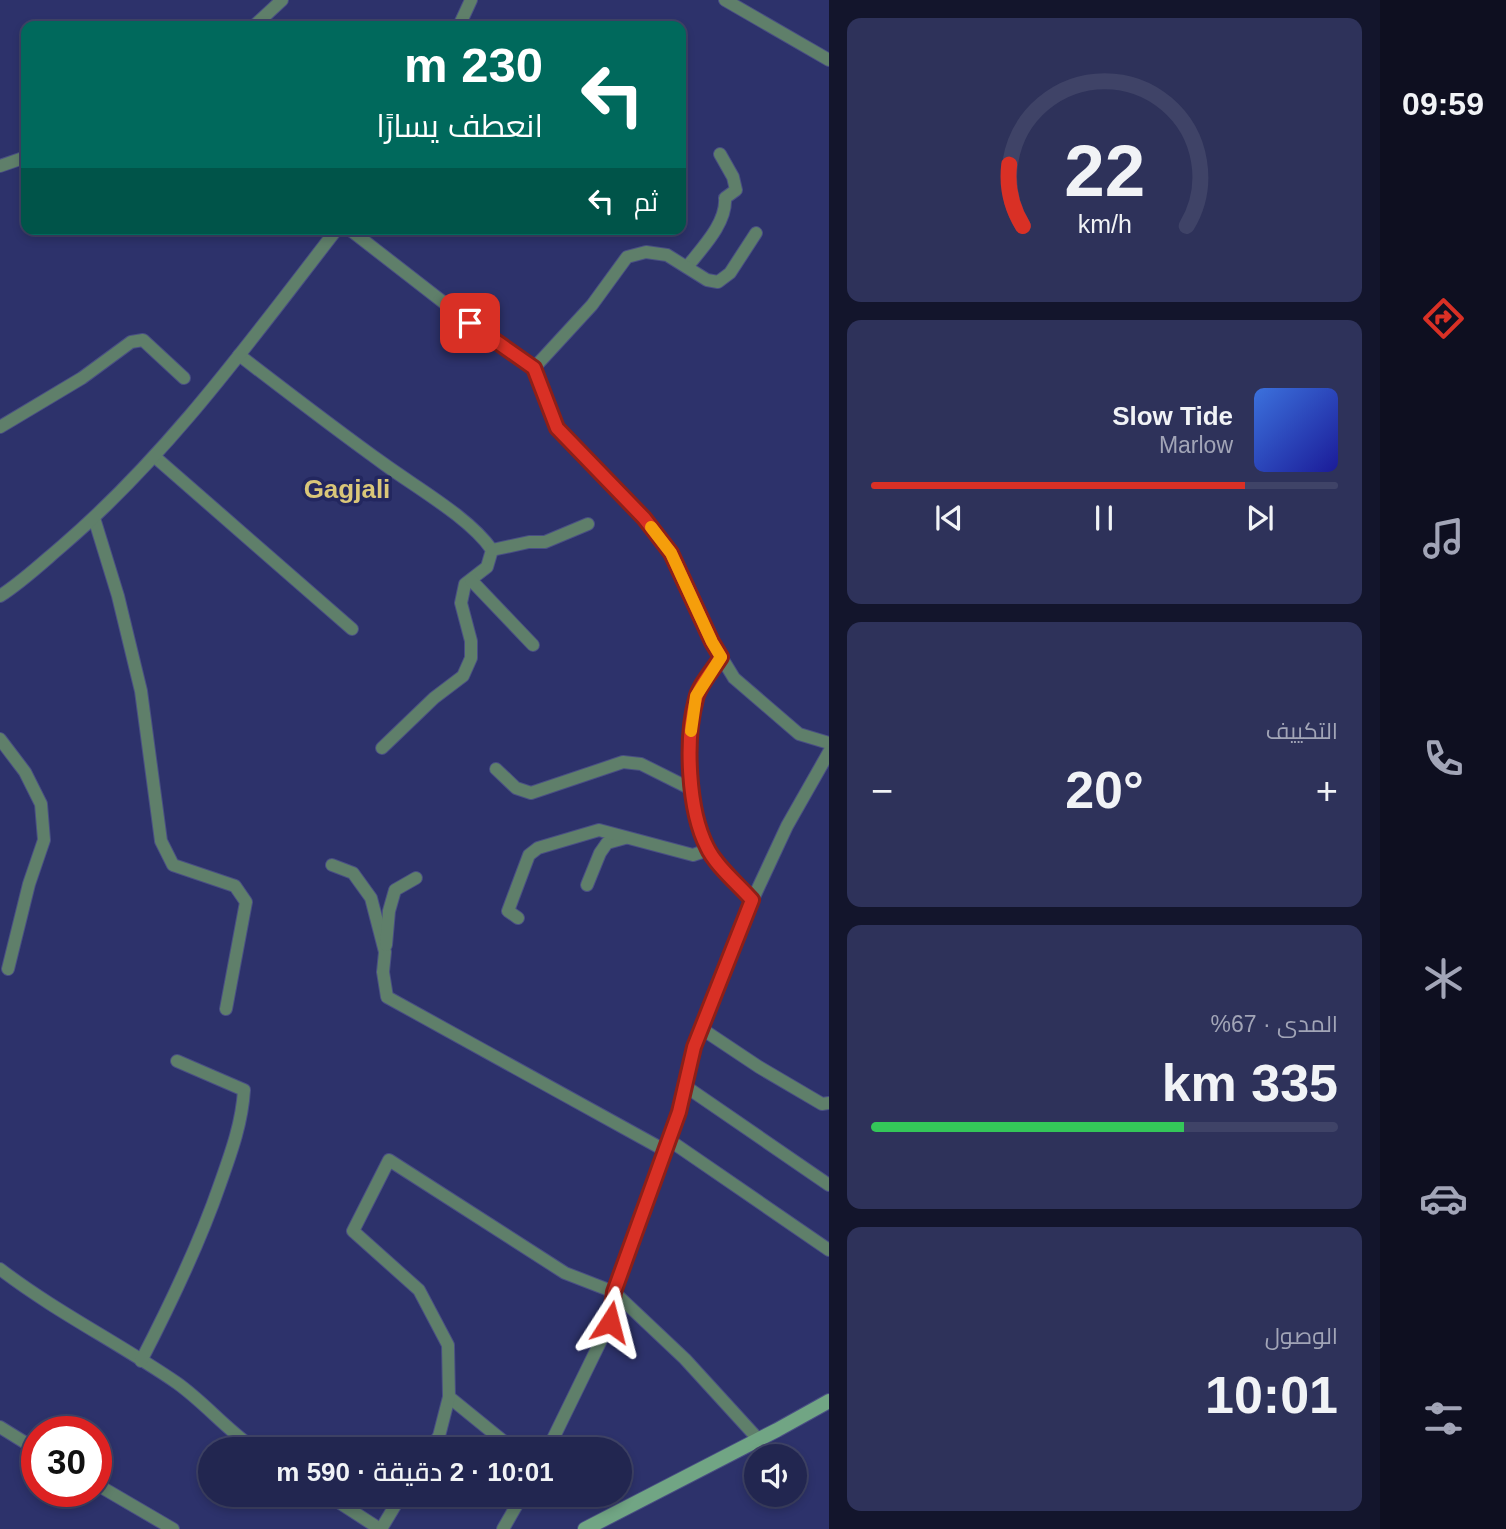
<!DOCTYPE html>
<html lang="ar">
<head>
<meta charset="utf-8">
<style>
	:root { --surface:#222650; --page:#2e325a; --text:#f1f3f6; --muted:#a2a5b7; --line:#3f4367; --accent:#d93025 }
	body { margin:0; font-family:Helvetica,Cairo,sans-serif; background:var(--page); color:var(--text); direction:rtl; height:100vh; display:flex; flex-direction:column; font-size:26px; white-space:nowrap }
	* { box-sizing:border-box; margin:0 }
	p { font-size:23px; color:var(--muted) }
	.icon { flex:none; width:38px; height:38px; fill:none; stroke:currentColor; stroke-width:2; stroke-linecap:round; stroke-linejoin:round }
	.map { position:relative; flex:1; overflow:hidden; direction:ltr }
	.drawer { display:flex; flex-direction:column; gap:18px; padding:18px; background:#13152c; width:551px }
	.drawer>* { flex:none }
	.hud { position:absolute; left:21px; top:21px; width:665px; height:214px; border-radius:14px; box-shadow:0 4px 10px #0003,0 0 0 2px var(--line); direction:rtl; background:#00695c; color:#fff; overflow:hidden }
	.buttons { position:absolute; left:744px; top:1444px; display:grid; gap:14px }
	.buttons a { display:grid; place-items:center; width:63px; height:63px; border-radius:50%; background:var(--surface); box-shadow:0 4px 10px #0003,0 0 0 2px var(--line); font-size:35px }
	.speed { position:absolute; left:21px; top:1416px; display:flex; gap:14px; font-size:35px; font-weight:700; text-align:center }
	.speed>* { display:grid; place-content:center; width:91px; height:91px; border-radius:50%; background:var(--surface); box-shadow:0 4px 10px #0003,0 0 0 2px var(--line); line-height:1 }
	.speed .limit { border:10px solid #d22; background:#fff; color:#111 }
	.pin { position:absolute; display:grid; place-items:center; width:60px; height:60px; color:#fff; margin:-30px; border-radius:14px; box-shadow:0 4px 10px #0006 }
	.me { position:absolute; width:77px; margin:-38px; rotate:9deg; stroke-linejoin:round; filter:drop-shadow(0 0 5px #0008) }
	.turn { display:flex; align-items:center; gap:24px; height:147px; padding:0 28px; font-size:32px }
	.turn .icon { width:91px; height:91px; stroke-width:2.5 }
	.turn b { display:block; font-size:49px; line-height:60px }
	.then { display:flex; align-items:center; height:66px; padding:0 28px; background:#0003; gap:14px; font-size:26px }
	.big { font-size:52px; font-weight:600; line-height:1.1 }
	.drawer .card { flex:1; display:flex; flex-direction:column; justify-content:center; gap:10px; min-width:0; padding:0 24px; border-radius:14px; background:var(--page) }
	.drawer .dial { align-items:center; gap:0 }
	.dial svg { height:182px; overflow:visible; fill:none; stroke:var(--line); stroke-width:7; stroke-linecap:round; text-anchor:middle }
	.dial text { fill:var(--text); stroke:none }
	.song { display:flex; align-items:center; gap:21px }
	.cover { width:84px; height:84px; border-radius:10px; background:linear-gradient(135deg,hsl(220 70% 55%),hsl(240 70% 35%)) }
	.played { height:7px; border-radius:4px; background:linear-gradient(90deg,var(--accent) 80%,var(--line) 80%) }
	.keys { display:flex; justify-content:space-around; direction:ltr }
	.heat { display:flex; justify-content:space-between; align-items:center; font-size:38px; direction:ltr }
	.charge { height:10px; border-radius:5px; background:linear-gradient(90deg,#34c759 67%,var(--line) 0) }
	.trip { position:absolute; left:198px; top:1437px; width:434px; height:70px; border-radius:35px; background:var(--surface); box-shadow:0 4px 10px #0003,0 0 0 2px var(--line); font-weight:600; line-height:70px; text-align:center; direction:rtl }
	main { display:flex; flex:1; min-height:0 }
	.menu { display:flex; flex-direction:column; width:126px; justify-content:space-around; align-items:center; background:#0e0f20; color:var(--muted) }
	.menu .icon { width:49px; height:49px }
	.menu .active { color:var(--accent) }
	.menu b { font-size:32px; color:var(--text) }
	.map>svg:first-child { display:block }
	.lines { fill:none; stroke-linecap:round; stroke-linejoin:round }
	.street-casing { stroke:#494f84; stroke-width:14 }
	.secondary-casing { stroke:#494f84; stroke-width:16 }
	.street { stroke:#5f7f6a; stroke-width:12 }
	.secondary { stroke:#71a584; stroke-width:14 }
	.route-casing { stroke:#8d1f18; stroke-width:18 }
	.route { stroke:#d93025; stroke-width:12 }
	.slow { stroke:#f59e0b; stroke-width:12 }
	.labels { text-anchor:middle; stroke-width:7; stroke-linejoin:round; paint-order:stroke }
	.district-label { font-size:26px; font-weight:bold; fill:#dac779; stroke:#23275f }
</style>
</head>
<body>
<main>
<nav class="menu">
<b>09:59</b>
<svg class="icon active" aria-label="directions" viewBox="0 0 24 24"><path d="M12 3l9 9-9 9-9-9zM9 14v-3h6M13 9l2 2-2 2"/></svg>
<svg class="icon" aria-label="music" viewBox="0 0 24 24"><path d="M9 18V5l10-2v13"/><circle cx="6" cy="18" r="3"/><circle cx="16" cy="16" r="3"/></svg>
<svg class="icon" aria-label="phone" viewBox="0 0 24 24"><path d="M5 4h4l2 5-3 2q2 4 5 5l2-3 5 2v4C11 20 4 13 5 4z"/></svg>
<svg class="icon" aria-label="climate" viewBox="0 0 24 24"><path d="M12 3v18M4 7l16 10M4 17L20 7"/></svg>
<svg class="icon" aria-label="car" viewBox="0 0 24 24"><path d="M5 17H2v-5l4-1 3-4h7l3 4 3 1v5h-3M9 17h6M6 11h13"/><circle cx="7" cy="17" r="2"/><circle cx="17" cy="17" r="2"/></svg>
<svg class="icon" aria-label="filters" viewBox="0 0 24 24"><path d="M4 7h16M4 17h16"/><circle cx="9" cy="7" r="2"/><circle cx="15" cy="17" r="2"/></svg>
</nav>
<section class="drawer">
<div class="card dial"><svg viewBox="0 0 100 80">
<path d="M14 69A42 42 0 1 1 86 69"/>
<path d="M14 69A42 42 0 0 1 8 42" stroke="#d93025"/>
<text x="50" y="56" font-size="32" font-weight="700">22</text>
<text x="50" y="72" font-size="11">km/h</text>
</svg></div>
<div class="card">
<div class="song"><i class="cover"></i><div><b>Slow Tide</b><p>Marlow</p></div></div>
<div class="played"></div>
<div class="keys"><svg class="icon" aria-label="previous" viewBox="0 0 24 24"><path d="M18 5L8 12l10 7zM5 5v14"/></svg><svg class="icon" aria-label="pause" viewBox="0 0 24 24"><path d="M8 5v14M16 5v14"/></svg><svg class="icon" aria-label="next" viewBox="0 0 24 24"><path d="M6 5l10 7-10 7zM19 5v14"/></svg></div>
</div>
<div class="card"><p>التكييف</p>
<div class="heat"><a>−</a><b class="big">20°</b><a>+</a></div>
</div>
<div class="card"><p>المدى · 67%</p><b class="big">335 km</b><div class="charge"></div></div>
<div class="card"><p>الوصول</p><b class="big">10:01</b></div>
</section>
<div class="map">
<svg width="829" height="1529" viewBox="0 0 829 1529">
	<rect width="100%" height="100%" fill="#2d326b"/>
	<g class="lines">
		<defs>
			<g id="street">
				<path d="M725,0L829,60"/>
				<path d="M254,26L282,0"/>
				<path d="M459,26L471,0"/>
				<path d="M0,166L26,157"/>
				<path d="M349,229L470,323L534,368L557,428L644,518L671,553L712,642L734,678L799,734L829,743"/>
				<path d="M687,267C702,248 727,223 725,198L736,190L733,177L720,154"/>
				<path d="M239,355C287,392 335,429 384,464C417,488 470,518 492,550L487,567L465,584L461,603L471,641V658L463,676L434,698L382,748"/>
				<path d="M534,368L592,305L627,257L646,252L667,255L707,280L718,282L730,273L756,233"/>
				<path d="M0,427L82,378L131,342L143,340L184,378"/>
				<path d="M155,457L352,629"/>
				<path d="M94,518L118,596L141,691L161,841L173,865L235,886L246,902L226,1009"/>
				<path d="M492,550L529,542H545L588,524"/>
				<path d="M471,580L533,645"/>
				<path d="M0,596C22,582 42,563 62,546C168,455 251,340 337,229"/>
				<path d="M721,657C713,670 699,685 696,699C685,739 688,810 707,847C716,865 739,885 752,900"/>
				<path d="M0,739L25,772L41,804L44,840L29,884L8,969"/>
				<path d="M496,769L516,788L531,793L623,762L641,764L691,789"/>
				<path d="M332,865L353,873L371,898L385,952L383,972L387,997L666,1151"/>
				<path d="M587,885L600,853L607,843L625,838"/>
				<path d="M518,918L508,911L529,855L538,848L599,830L693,855L708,850"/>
				<path d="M386,945L389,911L395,890L416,878"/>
				<path d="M702,1029L759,1067L822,1104L829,1103"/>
				<path d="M685,1086L829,1185"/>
				<path d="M669,1140L829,1250"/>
				<path d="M0,1269C56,1312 119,1343 177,1383C205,1403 227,1430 255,1449"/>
				<path d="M141,1361C171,1303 199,1245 220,1184C231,1153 242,1123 244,1090L177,1061"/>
				<path d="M449,1397L513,1449"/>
				<path d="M0,1427L37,1450"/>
				<path d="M430,1449L439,1436L449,1397L448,1345L419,1290L353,1231L389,1160L565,1273L614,1292L685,1359L759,1440"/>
				<path d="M548,1449L610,1322L614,1292L679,1112L694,1047L746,914L787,826L829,752"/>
				<path d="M96,1484L173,1529"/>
				<path d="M326,1494L380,1529"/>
				<path d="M381,1529L402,1494"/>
				<path d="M503,1529L523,1494"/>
			</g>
			<path id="secondary" d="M585,1529L777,1430L829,1401"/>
		</defs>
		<!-- street casing -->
		<use href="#street" class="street-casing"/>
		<!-- secondary casing -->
		<use href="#secondary" class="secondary-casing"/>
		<!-- street -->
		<use href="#street" class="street"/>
		<!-- secondary -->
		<use href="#secondary" class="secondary"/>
	</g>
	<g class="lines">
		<defs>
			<path id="route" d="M470,323L534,368L557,428L644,518L671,553L712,642L721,657C713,670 699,685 696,699C685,739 688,810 707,847C715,865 739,885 752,900L694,1047L679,1112L614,1292L610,1322"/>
		</defs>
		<!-- route casing -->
		<use href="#route" class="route-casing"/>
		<!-- route -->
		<use href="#route" class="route"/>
		<!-- slow -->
		<path class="slow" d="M651,527L671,553L712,642L721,657L696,696L691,731"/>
	</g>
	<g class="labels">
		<!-- district labels -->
		<g class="district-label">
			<text x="347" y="498">Gagjali</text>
		</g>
	</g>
</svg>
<div class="buttons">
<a><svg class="icon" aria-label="sound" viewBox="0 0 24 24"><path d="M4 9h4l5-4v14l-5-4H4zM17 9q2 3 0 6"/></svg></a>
</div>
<div class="speed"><div class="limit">30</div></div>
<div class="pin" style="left:470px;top:323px;background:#d93025"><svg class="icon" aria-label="arrive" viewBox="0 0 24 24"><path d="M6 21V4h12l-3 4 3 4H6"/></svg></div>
<svg class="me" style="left:610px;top:1322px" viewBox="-20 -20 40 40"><path d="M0-17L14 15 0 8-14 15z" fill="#d93025" stroke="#fff" stroke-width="4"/></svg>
<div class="trip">10:01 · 2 دقيقة · 590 m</div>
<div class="hud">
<div class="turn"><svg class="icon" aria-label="left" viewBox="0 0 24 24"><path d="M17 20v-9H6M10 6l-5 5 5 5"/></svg><div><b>230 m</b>انعطف يسارًا</div></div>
<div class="then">ثم<svg class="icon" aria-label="left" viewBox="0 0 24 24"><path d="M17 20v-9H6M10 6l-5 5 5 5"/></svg></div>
</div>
</div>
</main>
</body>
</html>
